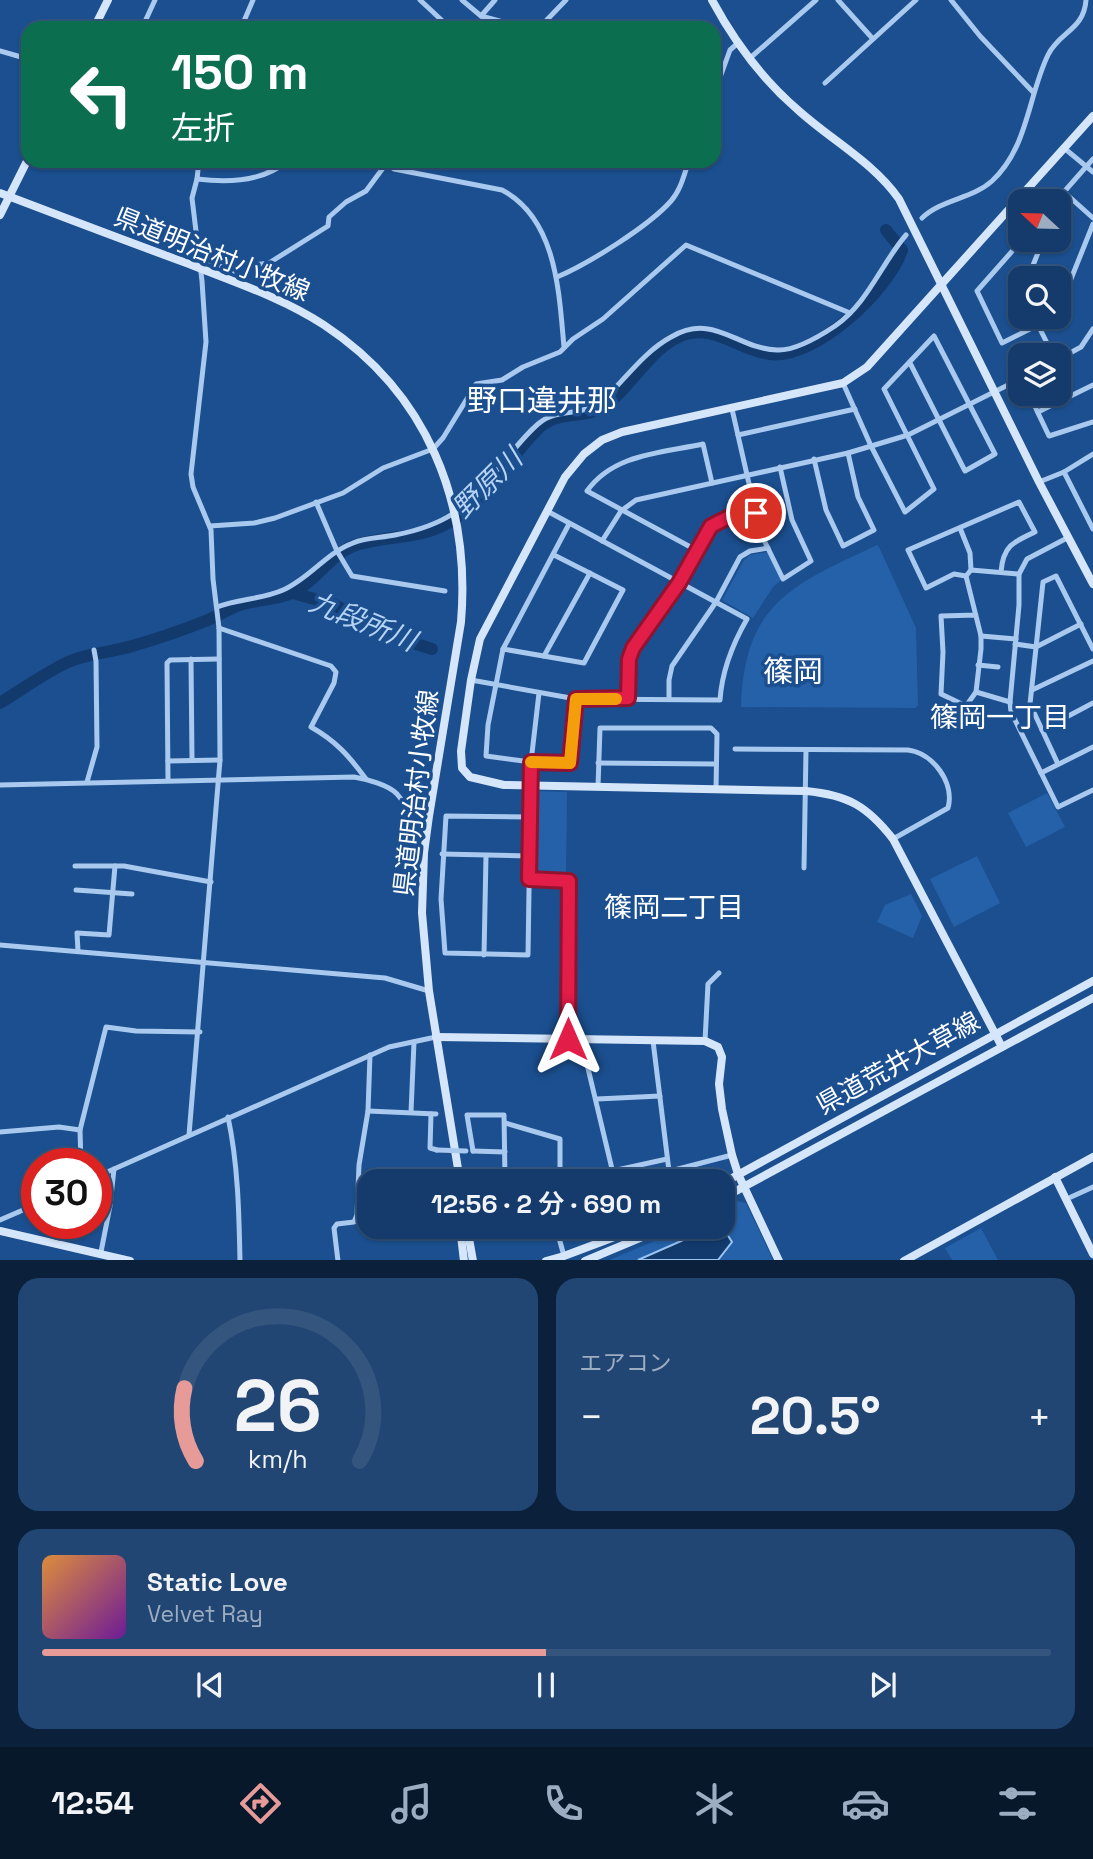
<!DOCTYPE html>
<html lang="ja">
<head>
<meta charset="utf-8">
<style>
	:root { --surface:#143b6b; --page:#214673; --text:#f1f3f6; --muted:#9dadc1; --line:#33557e; --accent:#e69b98 }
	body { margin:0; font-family:"Space Grotesk","Noto Sans JP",sans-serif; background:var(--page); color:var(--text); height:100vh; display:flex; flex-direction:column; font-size:26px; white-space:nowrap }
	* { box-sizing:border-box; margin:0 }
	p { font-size:23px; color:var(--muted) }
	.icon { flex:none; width:38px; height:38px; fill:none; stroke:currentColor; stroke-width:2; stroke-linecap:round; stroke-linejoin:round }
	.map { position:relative; height:1260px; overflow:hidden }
	.side { display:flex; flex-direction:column; gap:18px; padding:18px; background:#0b203b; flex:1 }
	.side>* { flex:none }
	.hud { position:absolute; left:21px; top:21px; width:700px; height:147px; border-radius:21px; box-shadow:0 2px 5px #0004,0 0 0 2px var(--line); background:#0b6e4f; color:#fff; overflow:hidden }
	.needle { width:46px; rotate:292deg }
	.buttons { position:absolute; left:1008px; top:189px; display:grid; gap:14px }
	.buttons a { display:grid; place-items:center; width:63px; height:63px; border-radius:14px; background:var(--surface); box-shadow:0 2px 5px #0004,0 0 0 2px var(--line); font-size:35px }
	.speed { position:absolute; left:21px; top:1148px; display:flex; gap:14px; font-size:35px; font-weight:700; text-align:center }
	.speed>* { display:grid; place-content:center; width:91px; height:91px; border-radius:50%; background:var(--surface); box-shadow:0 2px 5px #0004,0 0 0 2px var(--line); line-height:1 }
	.speed .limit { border:10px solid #d22; background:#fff; color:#111 }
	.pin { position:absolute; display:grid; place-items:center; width:60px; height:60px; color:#fff; margin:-30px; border:4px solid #fff; border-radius:50%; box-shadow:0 2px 7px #0007 }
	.me { position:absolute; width:77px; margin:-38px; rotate:0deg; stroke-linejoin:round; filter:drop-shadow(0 0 5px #0008) }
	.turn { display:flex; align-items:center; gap:24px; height:147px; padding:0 35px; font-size:32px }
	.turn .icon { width:91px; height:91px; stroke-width:2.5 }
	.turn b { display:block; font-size:49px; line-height:60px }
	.big { font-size:52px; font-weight:600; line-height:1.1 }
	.side .tile { flex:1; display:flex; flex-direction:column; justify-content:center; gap:10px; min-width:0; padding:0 24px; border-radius:21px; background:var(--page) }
	.side .dial { align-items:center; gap:0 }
	.dial svg { height:182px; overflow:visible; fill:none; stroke:var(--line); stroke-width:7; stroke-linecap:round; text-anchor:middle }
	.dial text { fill:var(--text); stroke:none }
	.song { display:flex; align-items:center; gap:21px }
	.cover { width:84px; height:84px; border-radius:10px; background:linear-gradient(135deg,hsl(30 70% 55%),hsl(280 70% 35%)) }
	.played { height:7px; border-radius:4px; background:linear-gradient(90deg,var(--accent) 50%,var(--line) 50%) }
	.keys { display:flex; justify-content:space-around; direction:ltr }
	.heat { display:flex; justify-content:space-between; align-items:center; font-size:38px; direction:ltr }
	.side .tiles { flex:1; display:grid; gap:18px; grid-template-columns:1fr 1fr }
	.tile:last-child { grid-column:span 2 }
	.trip { position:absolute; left:357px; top:1169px; width:378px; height:70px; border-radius:21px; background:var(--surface); box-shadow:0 2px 5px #0004,0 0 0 2px var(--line); font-weight:600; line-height:70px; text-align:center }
	.menu { display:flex; height:112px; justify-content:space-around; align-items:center; background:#08182b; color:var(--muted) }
	.menu .icon { width:49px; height:49px }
	.menu .selected { color:var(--accent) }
	.menu b { font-size:32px; color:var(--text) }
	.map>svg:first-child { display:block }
	.green { fill:#2461a8 }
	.water { fill:#123a6d; stroke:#9cc4f0; stroke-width:2 }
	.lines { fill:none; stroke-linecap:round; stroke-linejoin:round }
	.river { stroke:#123a6d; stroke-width:12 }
	.street { stroke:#a9c9ee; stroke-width:5 }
	.secondary { stroke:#d6e6fa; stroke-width:8 }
	.street-bridge { stroke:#a9c9ee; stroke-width:5 }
	.route-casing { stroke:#92132f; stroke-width:18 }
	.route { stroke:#e11d48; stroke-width:12 }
	.slow { stroke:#f59e0b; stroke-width:12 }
	.labels { text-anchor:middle; stroke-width:7; stroke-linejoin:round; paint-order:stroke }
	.street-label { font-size:26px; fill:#fff; stroke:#1b4f8f }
	.water-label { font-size:28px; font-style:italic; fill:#b5d3f5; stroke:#1b4f8f }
	.neighbourhood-label { font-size:28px; fill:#fff; stroke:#1b4f8f }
	.quarter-label { font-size:30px; fill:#fff; stroke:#1b4f8f }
</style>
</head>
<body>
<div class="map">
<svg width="1093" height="1261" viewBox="0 0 1093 1261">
	<rect width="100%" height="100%" fill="#1b4f8f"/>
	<!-- green -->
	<g class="green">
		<path d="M877,545L879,547L916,628L918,705L915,708L741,707C744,603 792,585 877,545Z"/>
		<path d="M768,552L781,580L773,587L753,618L722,600L744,560L750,555Z"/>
		<path d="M534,791L567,792L566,875H533Z"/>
		<path d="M1047,793L1065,827L1026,847L1008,813Z"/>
		<path d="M977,856L1000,903L954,927L930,879Z"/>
		<path d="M911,894L922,916L913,938L877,922L885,905Z"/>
		<path d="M732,1200L746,1203L773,1260L607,1261L652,1242L681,1227H723V1205Z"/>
		<path d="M981,1228L998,1260H952L945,1248Z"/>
	</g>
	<!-- water -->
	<path class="water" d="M713,1227L723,1228L732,1242L718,1260H638Z"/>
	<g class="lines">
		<!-- river -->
		<g class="river">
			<path d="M293,593L332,604L413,643L432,649"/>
			<path d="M0,703C21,690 42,675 64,664C85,653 110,653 132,646C157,639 183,630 208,620C218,616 227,610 237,606C254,599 277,601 294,592C316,581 329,556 353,546C383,535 417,540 446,524C486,503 507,459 539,428C559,409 584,420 604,406C632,387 647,352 678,337C713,321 737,350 770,354C815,360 889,290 902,250L886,230"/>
		</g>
		<!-- street -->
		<g class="street">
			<path d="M420,0L450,28"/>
			<path d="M462,0L481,16L526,28"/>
			<path d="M838,0L873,39"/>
			<path d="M951,0L980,36L1033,92"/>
			<path d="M481,16L495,0"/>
			<path d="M142,28L155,0"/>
			<path d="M241,28L253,0"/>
			<path d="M539,28L566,0"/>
			<path d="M0,51L28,59"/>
			<path d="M749,59L816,0"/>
			<path d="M825,83L916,0"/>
			<path d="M714,94L730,50L738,43"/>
			<path d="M1064,148L1093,172"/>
			<path d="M384,161L394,169L502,190C557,219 559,293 564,347"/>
			<path d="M197,179C228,183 263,182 287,161"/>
			<path d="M1064,192L1093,218"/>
			<path d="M1056,201L1093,159"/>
			<path d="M922,218C942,199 972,199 992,181C1028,148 1028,96 1048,55C1059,32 1084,30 1086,0"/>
			<path d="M1022,240L977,291L1002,343L1054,317"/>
			<path d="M200,257L234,271L240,267L269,263L328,226L329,217L346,202L366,191L386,164"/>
			<path d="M557,277C588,264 649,226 671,201C681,190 684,174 689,161"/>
			<path d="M1028,278L1043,240"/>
			<path d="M1059,309L1093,224"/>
			<path d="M1034,317L1053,355"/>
			<path d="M1059,359L1081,347L1093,329"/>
			<path d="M843,383L871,446L905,512L934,489L884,389L934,336L995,454L965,471L910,363"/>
			<path d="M1029,394L1049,436L1093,422"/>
			<path d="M732,409L760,532L783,579L811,561L792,520L780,467"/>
			<path d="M1038,412L1093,385"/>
			<path d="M738,435L855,409"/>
			<path d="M814,459L826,510L843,546L874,530L858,497L848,453"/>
			<path d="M1064,472L1093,529"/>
			<path d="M1039,482L1064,472L1093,454"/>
			<path d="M316,502L337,551L352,576L445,591"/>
			<path d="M569,524L503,649L488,725L486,756L531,762L570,763L576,699"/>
			<path d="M210,526L254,523L275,518L343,493L383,468L433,449L443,438L476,384L502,380L523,367L560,352L573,339L603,319L686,245L850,313"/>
			<path d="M960,528L970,553L971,570"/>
			<path d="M1069,537L1027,559L1019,574V605L1010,702L1011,712L1058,807L1093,790"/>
			<path d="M602,541L621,511L636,500L848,453L908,435L1020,379"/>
			<path d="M696,550L587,491C613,454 661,453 703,444L712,483"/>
			<path d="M1001,572C1003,546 1013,542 1035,532L1019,502L908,550L926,588L954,574L966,576L971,570L1019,574"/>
			<path d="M966,576L981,636V649L976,692L966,706L941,694L943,652L941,616L976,615"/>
			<path d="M217,607C238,599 263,599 283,590C309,579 326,553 353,543C367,537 381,538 395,535C416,531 436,525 454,513C489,490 507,451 538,424C556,408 578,416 597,405C604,401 610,393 616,387C633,369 649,349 671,337C714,312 737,349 777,350C795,351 820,336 835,326C868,303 881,264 906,235"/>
			<path d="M219,628L331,666L336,672L334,683L311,727C336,741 349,756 366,779"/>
			<path d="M981,636L1016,639"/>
			<path d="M1015,644L1036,647L1081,624"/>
			<path d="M503,649L584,663L623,590L554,555"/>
			<path d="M544,656L590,573"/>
			<path d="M191,659L192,760"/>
			<path d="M978,665L998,667"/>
			<path d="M471,680L576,699L720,700C722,670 732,645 747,619L547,511"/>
			<path d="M1032,690L1093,661"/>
			<path d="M976,692L1010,702"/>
			<path d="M628,698L629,659L633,648L679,582L711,526L729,517L756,513"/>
			<path d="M669,699V680L672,666L716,602L740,557L750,551L768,548"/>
			<path d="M1042,730L1093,703"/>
			<path d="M735,749L908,750C933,753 955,783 948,808L893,839"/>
			<path d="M168,761L220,760"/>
			<path d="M598,763L716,764"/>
			<path d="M1058,764L1030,704L1043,582L1056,576L1093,649"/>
			<path d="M1041,773L1093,747"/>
			<path d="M168,780L167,663L170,660L219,659"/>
			<path d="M87,782L97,747L96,661L94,650"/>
			<path d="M0,785L354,777C366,779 389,785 397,794C411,811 407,810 429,816"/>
			<path d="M598,787L600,728H711L717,734L716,790"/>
			<path d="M529,817L446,816L441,899L445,953L528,955L531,762L539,693"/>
			<path d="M442,854L529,856"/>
			<path d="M75,866H124L211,882"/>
			<path d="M804,868L806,750"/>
			<path d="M529,879L569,881L568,1039"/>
			<path d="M76,890L132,894"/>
			<path d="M0,945L385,978L429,991"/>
			<path d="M78,951L77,933L109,935L115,866"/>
			<path d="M484,955L486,856"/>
			<path d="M581,1039L612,1169L617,1170L667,1159"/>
			<path d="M653,1041L669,1171"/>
			<path d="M705,1041L708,984L719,973"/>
			<path d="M597,1099L660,1096"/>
			<path d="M368,1111L436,1114"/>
			<path d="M411,1112L414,1042"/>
			<path d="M431,1114L430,1148L437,1150"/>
			<path d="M228,1117C238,1164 239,1212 240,1261"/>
			<path d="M505,1123L560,1139V1181"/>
			<path d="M80,1130L106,1027L136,1031L200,1032"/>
			<path d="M0,1132L59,1127L80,1130L81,1164"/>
			<path d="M189,1135L220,760L219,628L213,579L211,530L193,487L191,474L206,342L202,281L192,198L197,179L199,161"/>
			<path d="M473,1151L467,1115H504L505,1178L560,1177"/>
			<path d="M473,1151L505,1152"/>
			<path d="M96,1177L389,1047L436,1037"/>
			<path d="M632,1181L732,1155"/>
			<path d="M1071,1197L1093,1187"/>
			<path d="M0,1220L37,1204"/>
			<path d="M556,1227L564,1256"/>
			<path d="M101,1252L110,1206L114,1169"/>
			<path d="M338,1261L334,1228L337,1224L354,1222L357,1215L359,1165L368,1111L370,1055"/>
		</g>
		<!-- secondary -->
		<g class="secondary">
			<path d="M712,0C734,41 762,79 798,110C831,140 873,162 899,199L1039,482L1093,584"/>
			<path d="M94,28L108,0"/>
			<path d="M0,193C63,217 126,241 189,264C234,282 283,298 324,325C427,393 471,502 461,622L429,816L424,853L422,913L429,991L460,1181"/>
			<path d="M0,215L28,159"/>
			<path d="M436,1037L705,1041L718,1047L722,1057L719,1084L722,1109L732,1155L738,1174L779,1261"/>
			<path d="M1002,1047L893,839C867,806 848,795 806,791L504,785L470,777L462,768L461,751L471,680L480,639L565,477L584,454L602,440L622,432L843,383L867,367L1093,116"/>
			<path d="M1055,1177L1093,1254"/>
			<path d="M723,1183L1093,981"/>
			<path d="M723,1198L1093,998"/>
			<path d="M460,1227L464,1261"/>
			<path d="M467,1227L473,1261"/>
			<path d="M0,1231L130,1261"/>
			<path d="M546,1261L564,1256L641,1227"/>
			<path d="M585,1261L666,1227"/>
			<path d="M904,1261L1093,1157"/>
		</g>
		<!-- street-bridge -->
		<path class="street-bridge" d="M437,1150L466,1151"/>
	</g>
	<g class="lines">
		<defs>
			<path id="route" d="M568,1039L569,881L529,879L531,762L570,763L576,699L628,698L629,659L633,648L679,583L711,526L729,517L756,513"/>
		</defs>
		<!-- route casing -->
		<use href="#route" class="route-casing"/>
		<!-- route -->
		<use href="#route" class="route"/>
		<!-- slow -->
		<path class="slow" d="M531,762L570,763L576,699H616"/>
	</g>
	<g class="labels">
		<!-- street labels -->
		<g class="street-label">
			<text transform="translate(212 254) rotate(22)" y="9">県道明治村小牧線</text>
			<text transform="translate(416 793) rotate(-83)" y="9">県道明治村小牧線</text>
			<text transform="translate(898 1063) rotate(-29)" y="9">県道荒井大草線</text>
		</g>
		<!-- water labels -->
		<g class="water-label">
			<text transform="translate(487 483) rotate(-45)" y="10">野原川</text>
			<text transform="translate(363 621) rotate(22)" y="10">九段所川</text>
		</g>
		<!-- neighbourhood labels -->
		<g class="neighbourhood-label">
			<text x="1000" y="727">篠岡一丁目</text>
			<text x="674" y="917">篠岡二丁目</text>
		</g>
		<!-- quarter labels -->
		<g class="quarter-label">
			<text x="542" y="411">野口違井那</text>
			<text x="793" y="682">篠岡</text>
		</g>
	</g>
</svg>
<div class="buttons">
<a><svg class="needle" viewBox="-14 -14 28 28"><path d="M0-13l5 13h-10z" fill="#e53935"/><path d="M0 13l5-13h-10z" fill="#9dadc1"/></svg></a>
<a><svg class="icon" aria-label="search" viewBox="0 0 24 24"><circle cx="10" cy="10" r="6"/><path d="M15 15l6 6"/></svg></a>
<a><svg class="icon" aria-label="layers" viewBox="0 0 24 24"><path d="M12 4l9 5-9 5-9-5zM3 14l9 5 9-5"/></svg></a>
</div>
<div class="speed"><div class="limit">30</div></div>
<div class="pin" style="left:756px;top:513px;background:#d93025"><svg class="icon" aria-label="arrive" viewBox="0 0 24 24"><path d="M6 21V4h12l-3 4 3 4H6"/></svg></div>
<svg class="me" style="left:568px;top:1039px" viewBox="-20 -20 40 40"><path d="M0-17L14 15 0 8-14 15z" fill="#e11d48" stroke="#fff" stroke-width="4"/></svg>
<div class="trip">12:56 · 2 分 · 690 m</div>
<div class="hud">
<div class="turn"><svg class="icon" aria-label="left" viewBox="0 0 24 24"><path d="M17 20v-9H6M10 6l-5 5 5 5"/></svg><div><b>150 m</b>左折</div></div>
</div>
</div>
<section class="side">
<div class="tiles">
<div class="tile dial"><svg viewBox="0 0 100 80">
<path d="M14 69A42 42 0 1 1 86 69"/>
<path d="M14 69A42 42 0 0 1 9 37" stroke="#e69b98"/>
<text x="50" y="56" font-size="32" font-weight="700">26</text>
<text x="50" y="72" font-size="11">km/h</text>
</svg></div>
<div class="tile"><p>エアコン</p>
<div class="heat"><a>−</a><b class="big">20.5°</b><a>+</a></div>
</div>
<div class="tile">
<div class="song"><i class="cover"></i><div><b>Static Love</b><p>Velvet Ray</p></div></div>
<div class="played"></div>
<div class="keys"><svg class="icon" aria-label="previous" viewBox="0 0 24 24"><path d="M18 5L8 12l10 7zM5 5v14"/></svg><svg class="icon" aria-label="pause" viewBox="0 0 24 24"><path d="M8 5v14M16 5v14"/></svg><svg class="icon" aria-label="next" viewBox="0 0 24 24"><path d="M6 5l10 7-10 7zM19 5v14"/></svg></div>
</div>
</div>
</section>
<nav class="menu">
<b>12:54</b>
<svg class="icon selected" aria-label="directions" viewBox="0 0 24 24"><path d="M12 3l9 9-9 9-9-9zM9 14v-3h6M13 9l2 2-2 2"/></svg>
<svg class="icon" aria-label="music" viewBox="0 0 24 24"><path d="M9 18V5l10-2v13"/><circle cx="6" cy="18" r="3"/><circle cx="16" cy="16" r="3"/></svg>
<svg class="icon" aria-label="phone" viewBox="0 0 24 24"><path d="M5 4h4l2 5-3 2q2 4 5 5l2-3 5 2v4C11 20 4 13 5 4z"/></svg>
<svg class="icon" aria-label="climate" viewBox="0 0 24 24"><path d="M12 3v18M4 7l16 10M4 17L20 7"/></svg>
<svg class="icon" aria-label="car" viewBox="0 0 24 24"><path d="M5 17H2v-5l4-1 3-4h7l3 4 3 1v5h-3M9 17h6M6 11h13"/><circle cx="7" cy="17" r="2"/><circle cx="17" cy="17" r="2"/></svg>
<svg class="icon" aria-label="filters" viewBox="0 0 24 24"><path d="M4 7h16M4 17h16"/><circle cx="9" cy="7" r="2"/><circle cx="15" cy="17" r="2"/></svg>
</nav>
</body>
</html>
